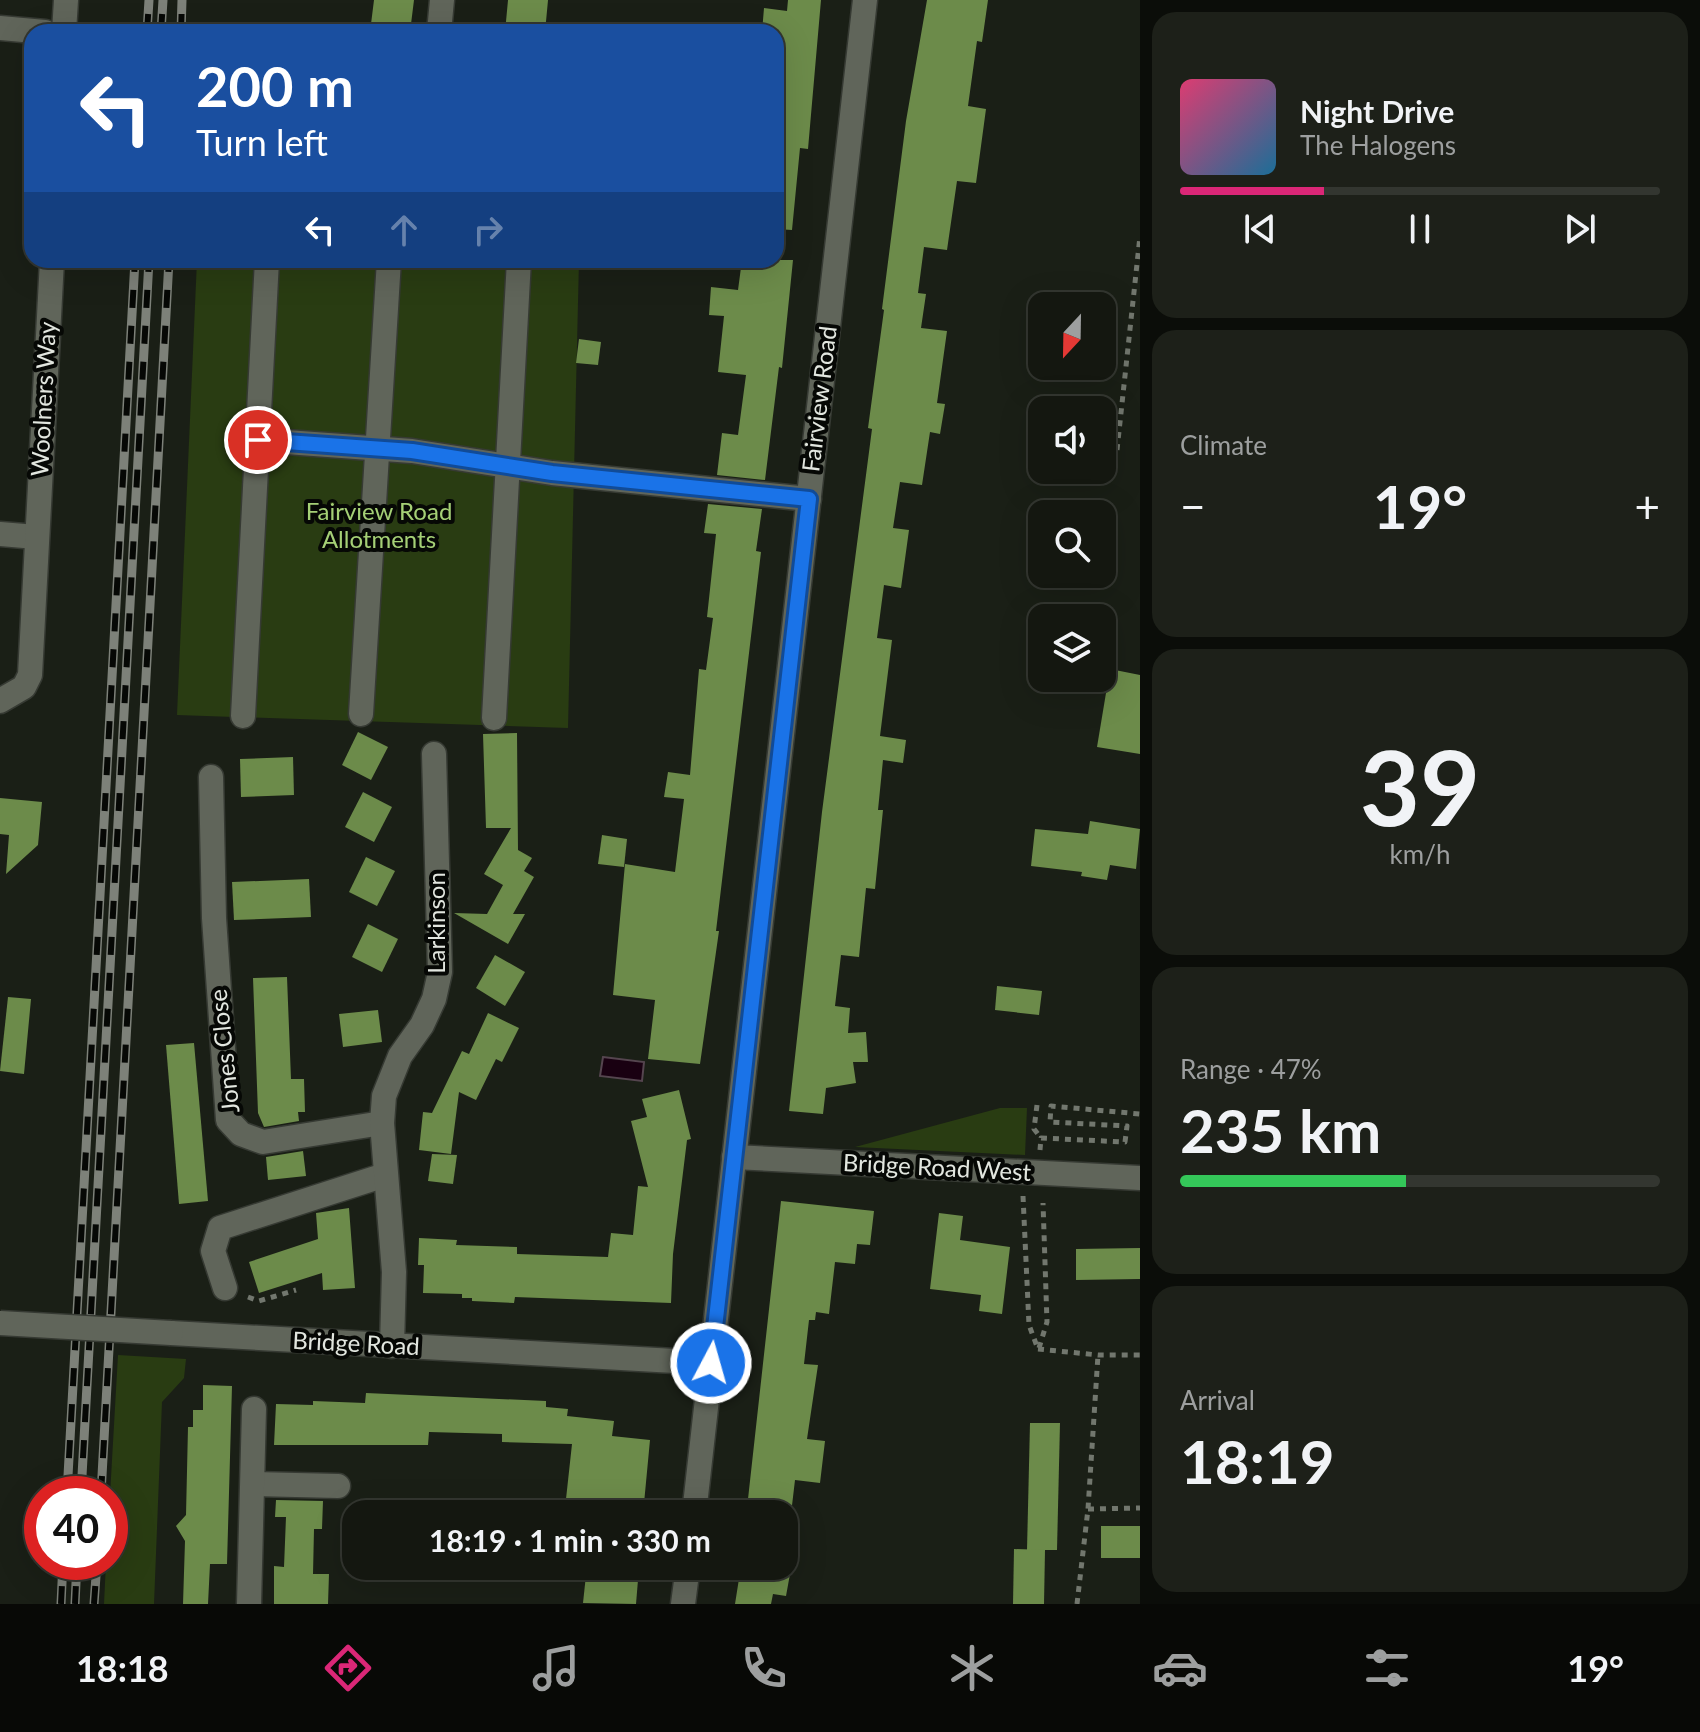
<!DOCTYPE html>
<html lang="en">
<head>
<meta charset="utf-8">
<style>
	:root { --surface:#141710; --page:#1d2019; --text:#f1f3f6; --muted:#9d9f9f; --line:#333630; --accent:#db2777 }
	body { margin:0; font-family:Lato,sans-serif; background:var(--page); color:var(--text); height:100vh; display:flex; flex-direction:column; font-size:30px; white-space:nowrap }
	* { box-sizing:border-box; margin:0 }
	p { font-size:26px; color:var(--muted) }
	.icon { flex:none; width:44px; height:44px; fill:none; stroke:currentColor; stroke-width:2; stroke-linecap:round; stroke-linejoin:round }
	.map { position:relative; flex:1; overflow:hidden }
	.details { display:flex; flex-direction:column; gap:12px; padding:12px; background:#0b0d09; width:560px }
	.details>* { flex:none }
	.top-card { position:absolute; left:24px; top:24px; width:760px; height:244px; border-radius:24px; box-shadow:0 8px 32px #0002,0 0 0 2px var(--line); background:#1a4fa0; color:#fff; overflow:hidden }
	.needle { width:52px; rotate:202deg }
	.buttons { position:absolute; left:1028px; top:292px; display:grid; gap:16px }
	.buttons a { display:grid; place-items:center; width:88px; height:88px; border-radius:16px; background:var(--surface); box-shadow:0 8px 32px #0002,0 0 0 2px var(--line); font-size:40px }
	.speed { position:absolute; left:24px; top:1476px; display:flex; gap:16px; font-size:40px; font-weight:700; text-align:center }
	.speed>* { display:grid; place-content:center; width:104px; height:104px; border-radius:50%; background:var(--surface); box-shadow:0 8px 32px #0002,0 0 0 2px var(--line); line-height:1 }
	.speed .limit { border:12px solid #d22; background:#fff; color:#111 }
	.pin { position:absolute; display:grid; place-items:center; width:68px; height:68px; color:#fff; margin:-34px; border:4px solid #fff; border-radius:50%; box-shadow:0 2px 8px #0007 }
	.me { position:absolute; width:88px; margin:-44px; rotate:6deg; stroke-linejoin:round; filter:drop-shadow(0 0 6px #0008) }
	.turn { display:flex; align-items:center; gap:28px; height:168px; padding:0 40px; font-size:36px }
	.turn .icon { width:104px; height:104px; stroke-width:2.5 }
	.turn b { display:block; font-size:56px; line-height:68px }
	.lanes { display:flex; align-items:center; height:76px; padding:0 40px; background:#0003; justify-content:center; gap:40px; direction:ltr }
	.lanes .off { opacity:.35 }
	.big { font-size:60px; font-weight:700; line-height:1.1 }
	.details .tile { flex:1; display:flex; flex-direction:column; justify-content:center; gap:12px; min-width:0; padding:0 28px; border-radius:24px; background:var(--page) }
	.details .dial { align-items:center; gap:0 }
	.dial b { font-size:104px; line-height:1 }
	.song { display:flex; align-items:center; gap:24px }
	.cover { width:96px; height:96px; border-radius:12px; background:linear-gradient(135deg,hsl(340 70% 55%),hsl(200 70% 35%)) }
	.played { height:8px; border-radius:4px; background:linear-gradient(90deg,var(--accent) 30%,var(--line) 30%) }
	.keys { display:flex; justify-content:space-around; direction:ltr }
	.heat { display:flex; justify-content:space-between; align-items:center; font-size:44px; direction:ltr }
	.charge { height:12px; border-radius:6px; background:linear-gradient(90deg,#34c759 47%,var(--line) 0) }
	.trip { position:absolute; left:342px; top:1500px; width:456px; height:80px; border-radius:24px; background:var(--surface); box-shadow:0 8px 32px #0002,0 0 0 2px var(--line); font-weight:700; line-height:80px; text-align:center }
	.tabs { display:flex; height:128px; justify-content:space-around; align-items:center; background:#080906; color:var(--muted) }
	.tabs .icon { width:56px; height:56px }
	.tabs .selected { color:var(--accent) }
	.tabs b { font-size:36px; color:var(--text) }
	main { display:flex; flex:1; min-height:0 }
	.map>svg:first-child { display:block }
	.green { fill:#293c12 }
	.water { fill:#190011; stroke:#55454f; stroke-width:2 }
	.building { fill:#6c8b4a }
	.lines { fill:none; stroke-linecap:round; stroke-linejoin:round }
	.minor-casing { stroke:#363a33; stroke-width:27 }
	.path { stroke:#72776e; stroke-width:5; stroke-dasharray:6 6; stroke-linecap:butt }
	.minor { stroke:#60655a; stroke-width:24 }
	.rail-casing { stroke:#7d8179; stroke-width:9 }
	.rail { stroke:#060805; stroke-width:6; stroke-dasharray:18; stroke-linecap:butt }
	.minor-bridge-casing { stroke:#363a33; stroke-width:27; stroke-linecap:butt }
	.minor-bridge { stroke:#60655a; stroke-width:24 }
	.route-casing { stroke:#114b97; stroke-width:20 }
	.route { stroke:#1a73e8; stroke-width:14 }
	.labels { text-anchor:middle; stroke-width:8; stroke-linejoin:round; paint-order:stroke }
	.street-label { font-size:24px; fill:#e2e6df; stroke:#060805 }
	.park-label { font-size:24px; fill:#a5d076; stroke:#060805 }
</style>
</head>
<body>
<main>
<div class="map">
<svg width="1140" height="1604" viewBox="0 0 1140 1604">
	<rect width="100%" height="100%" fill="#1a1f16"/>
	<!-- green -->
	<g class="green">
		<path d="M197,260H579L568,728L177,715Z"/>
		<path d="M1000,1108H1027L1025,1155L855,1147Z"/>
		<path d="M118,1355L186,1359L184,1378L162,1402L154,1604H104L106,1562H110V1495Z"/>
	</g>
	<!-- water -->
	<path class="water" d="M603,1057L644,1062L642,1081L600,1076Z"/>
	<!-- building -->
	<g class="building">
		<path d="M374,0H414L410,32H370Z"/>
		<path d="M508,0H548L545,32H505Z"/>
		<path d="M788,0H821L808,149L800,148L792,230L776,229V32H762L764,8L787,11Z"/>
		<path d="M927,0H988L982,42L977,41L968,106L986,109L976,183L957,181L947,250L924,247L918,293L926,294L921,328L947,331L937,403L945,404L940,434L930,432L922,485L900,482L893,528L909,530L901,588L884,585L877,638L892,640L880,736L906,740L903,763L883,760L878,810H883L875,889L866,888L859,957L841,955L835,1006L850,1008L848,1033L866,1032L868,1062H853L856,1083L826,1088L823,1114L789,1111L822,812L872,429L868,428L884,310L882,309L906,121Z"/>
		<path d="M742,260H793L782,368L779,367L765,480L717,475L722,433L738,435L746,375L718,372L724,316L709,315L711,287L738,290Z"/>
		<path d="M579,339L601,342L598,365L576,363Z"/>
		<path d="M708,504L762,509L756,551L761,552L716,931H719L700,1064L648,1059L655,1000L613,995L625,864L675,872L684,799L664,797L668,772L690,775L699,669L706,670L713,618L707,617L716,534L704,533Z"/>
		<path d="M1110,669L1140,675V754L1097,747Z"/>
		<path d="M358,732L388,747L371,780L342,765Z"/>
		<path d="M517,733L518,850L532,858L524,871L534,877L513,914H525L508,944L454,913L487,914L503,885L484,874L511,828H486L483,734Z"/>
		<path d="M293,757L294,795L241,797L240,759Z"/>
		<path d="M363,792L392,807L374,842L345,827Z"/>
		<path d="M0,798L42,802L38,845L6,874L9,835L0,834Z"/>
		<path d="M1090,821L1140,829L1136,869L1110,865L1107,880L1081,876L1082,872L1031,866L1035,829L1088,834Z"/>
		<path d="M602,835L627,839L624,867L598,864Z"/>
		<path d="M366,857L395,871L377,906L349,892Z"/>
		<path d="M309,879L311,917L234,920L232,882Z"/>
		<path d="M368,924L398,939L382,972L352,957Z"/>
		<path d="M495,955L525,972L505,1006L476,988Z"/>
		<path d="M287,977L291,1079H304L305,1112H298L299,1121L264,1127L258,1113L253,978Z"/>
		<path d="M997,986L1042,991L1039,1015L995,1010Z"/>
		<path d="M8,997L31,999L24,1074L0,1071Z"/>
		<path d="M378,1010L382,1042L343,1047L339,1014Z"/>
		<path d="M488,1013L519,1028L502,1062L496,1059L476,1100L459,1092L451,1154L419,1150L423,1112L432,1113L462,1051L469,1054Z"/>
		<path d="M194,1043L208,1201L179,1204L166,1045Z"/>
		<path d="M679,1090L691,1139L687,1140L673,1254L671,1303L515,1297L514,1303L472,1301V1298H462V1294L423,1293L424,1265H418L419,1238L457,1240L456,1245L517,1247V1254L608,1257L611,1233L633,1235L638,1186L648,1187L631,1121L647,1117L642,1099Z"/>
		<path d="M303,1151L306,1176L268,1180L266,1157Z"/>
		<path d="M432,1154L457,1155L453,1184L428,1181Z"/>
		<path d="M781,1201L874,1211L870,1245L857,1244L855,1264L835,1262L829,1314L816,1312L815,1320H809L804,1364L818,1365L807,1439L825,1441L820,1483L795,1480L791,1514L747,1508Z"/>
		<path d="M349,1208L355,1288L323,1290L322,1273L259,1293L249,1262L318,1239L316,1213Z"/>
		<path d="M939,1213L963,1216L960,1240L1010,1247L1002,1314L979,1311L981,1295L930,1289Z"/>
		<path d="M1140,1248V1279L1076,1280V1249Z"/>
		<path d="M203,1385L232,1386L227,1564H210L208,1604H183L185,1541L176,1526L186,1515L188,1427H193V1410H203Z"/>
		<path d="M366,1393L546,1401V1407L568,1409L567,1416L614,1421L612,1436L650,1440L643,1514H610L611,1509H603V1502L566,1499L572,1444L502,1442V1434L429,1432L428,1445H274L276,1404L313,1405V1401L365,1403Z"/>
		<path d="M1030,1423H1060L1057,1550H1027Z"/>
		<path d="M276,1500L323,1501L322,1529H314L313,1574H329L328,1604H274V1566L284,1567L286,1517H275Z"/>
		<rect x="1101" y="1526" width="39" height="32"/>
		<path d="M1014,1549L1045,1550L1044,1604H1013Z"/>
		<path d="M741,1566H779L778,1571L790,1574L786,1596L773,1594L771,1604H735Z"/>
		<path d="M586,1575L638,1580L636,1604L583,1603Z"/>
	</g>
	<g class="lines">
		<defs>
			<g id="minor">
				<path d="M0,28L45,32"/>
				<path d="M64,32L66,0"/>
				<path d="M439,32L442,0"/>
				<path d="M258,440L412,451L552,473L809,499"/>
				<path d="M0,534L36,537"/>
				<path d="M0,701L24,687L30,675L52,260"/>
				<path d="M361,714L389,260"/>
				<path d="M243,716L267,260"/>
				<path d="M494,718L519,260"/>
				<path d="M211,777L214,918L228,1120L241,1134L263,1142L382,1123"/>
				<path d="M734,1157L1140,1178"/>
				<path d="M225,1288L213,1251L220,1228L385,1175"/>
				<path d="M171,1333L711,1363"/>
				<path d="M392,1346L394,1272L382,1123L384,1096L400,1056L422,1025L434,999L440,972L434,754"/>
				<path d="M253,1484L338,1486"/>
				<path d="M694,1514L865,0"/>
				<path d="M249,1604L254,1409"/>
				<path d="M683,1604L688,1566"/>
			</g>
		</defs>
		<!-- minor casing -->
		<use href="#minor" class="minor-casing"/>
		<!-- path -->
		<g class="path">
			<path d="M1117,450L1140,236"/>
			<path d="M1037,1105L1034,1129L1041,1138"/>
			<path d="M1040,1150L1041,1138L1125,1142L1127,1126L1050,1122L1051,1106L1140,1114"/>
			<path d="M1023,1196L1029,1325L1038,1349"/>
			<path d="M248,1297L259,1301L296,1290"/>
			<path d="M1039,1348L1047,1322L1043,1203"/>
			<path d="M1038,1349L1098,1355H1140"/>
			<path d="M1088,1509L1140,1508"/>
			<path d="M1077,1604L1088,1509L1098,1355"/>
		</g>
		<!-- minor -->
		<use href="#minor" class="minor"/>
		<defs>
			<g id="rail">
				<path d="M147,32L149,0"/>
				<path d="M161,32L163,0"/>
				<path d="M181,32L182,0"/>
				<path d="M67,1494L135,260"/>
				<path d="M81,1494L149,260"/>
				<path d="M101,1494L169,260"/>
				<path d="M61,1604L63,1562"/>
				<path d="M75,1604L77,1562"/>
				<path d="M94,1604L97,1562"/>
			</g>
		</defs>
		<!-- rail casing -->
		<use href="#rail" class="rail-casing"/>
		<!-- rail -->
		<use href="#rail" class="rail"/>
		<defs>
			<path id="minor-bridge" d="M0,1323L171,1333"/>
		</defs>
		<!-- minor-bridge casing -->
		<use href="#minor-bridge" class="minor-bridge-casing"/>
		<!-- minor-bridge -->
		<use href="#minor-bridge" class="minor-bridge"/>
	</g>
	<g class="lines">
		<defs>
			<path id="route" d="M258,440L412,451L552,473L809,499L711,1363"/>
		</defs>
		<!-- route casing -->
		<use href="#route" class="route-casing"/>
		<!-- route -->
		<use href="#route" class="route"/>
	</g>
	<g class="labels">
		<!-- street labels -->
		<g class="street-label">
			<text transform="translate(44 399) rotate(-87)" y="8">Woolners Way</text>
			<text transform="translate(820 399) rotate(-83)" y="8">Fairview Road</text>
			<text transform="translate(437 923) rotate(-90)" y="8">Larkinson</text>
			<text transform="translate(225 1051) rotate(-96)" y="8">Jones Close</text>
			<text transform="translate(937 1168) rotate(3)" y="8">Bridge Road West</text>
			<text transform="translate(356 1344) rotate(3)" y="8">Bridge Road</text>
		</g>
		<!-- park labels -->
		<g class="park-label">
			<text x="379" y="520">Fairview Road<tspan x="379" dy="28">Allotments</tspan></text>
		</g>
	</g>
</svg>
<div class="buttons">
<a><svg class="needle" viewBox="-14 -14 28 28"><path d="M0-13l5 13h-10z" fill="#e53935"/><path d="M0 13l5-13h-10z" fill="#9d9f9f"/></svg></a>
<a><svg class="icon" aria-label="sound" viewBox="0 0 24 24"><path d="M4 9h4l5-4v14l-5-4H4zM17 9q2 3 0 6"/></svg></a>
<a><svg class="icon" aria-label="search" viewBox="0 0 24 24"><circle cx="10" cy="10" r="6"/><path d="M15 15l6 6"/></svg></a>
<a><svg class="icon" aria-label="layers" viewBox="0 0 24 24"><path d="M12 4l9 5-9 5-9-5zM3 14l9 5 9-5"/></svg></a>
</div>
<div class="speed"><div class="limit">40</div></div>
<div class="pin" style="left:258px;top:440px;background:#d93025"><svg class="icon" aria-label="arrive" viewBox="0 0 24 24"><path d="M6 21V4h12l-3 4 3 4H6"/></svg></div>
<svg class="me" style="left:711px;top:1363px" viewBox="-20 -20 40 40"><circle r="17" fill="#1a73e8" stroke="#fff" stroke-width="3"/><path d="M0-11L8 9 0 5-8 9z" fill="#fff"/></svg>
<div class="trip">18:19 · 1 min · 330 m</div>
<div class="top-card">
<div class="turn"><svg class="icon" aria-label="left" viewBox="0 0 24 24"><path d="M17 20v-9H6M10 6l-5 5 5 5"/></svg><div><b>200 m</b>Turn left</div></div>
<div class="lanes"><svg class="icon" aria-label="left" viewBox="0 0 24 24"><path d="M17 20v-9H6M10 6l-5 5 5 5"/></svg><svg class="icon off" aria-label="ahead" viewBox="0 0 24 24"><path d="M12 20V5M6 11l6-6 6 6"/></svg><svg class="icon off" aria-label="right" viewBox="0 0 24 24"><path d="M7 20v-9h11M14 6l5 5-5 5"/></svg></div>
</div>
</div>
<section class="details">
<div class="tile">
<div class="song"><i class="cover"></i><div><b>Night Drive</b><p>The Halogens</p></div></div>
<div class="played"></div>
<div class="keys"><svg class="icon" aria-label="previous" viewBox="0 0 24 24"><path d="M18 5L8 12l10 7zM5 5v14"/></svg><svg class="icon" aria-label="pause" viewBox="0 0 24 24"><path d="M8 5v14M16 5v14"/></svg><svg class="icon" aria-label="next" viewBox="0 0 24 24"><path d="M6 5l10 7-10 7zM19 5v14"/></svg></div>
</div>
<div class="tile"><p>Climate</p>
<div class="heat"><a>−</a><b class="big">19°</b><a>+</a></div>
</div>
<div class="tile dial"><b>39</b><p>km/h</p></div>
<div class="tile"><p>Range · 47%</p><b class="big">235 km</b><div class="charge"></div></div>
<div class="tile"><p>Arrival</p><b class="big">18:19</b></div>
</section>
</main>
<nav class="tabs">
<b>18:18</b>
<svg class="icon selected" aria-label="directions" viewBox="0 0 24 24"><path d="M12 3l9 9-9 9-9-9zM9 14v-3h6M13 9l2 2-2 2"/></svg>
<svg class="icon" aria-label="music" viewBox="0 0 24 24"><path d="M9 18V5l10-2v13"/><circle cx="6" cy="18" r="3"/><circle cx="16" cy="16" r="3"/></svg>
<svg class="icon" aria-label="phone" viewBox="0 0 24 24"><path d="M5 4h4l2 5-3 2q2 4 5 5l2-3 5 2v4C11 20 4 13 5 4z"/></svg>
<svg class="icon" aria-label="climate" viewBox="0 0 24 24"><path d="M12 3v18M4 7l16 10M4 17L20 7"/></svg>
<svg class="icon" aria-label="car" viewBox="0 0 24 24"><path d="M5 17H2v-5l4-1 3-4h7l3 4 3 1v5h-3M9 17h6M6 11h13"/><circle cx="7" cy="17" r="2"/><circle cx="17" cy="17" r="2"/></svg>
<svg class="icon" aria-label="filters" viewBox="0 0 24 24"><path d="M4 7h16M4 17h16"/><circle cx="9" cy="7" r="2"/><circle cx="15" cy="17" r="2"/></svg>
<b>19°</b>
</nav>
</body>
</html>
